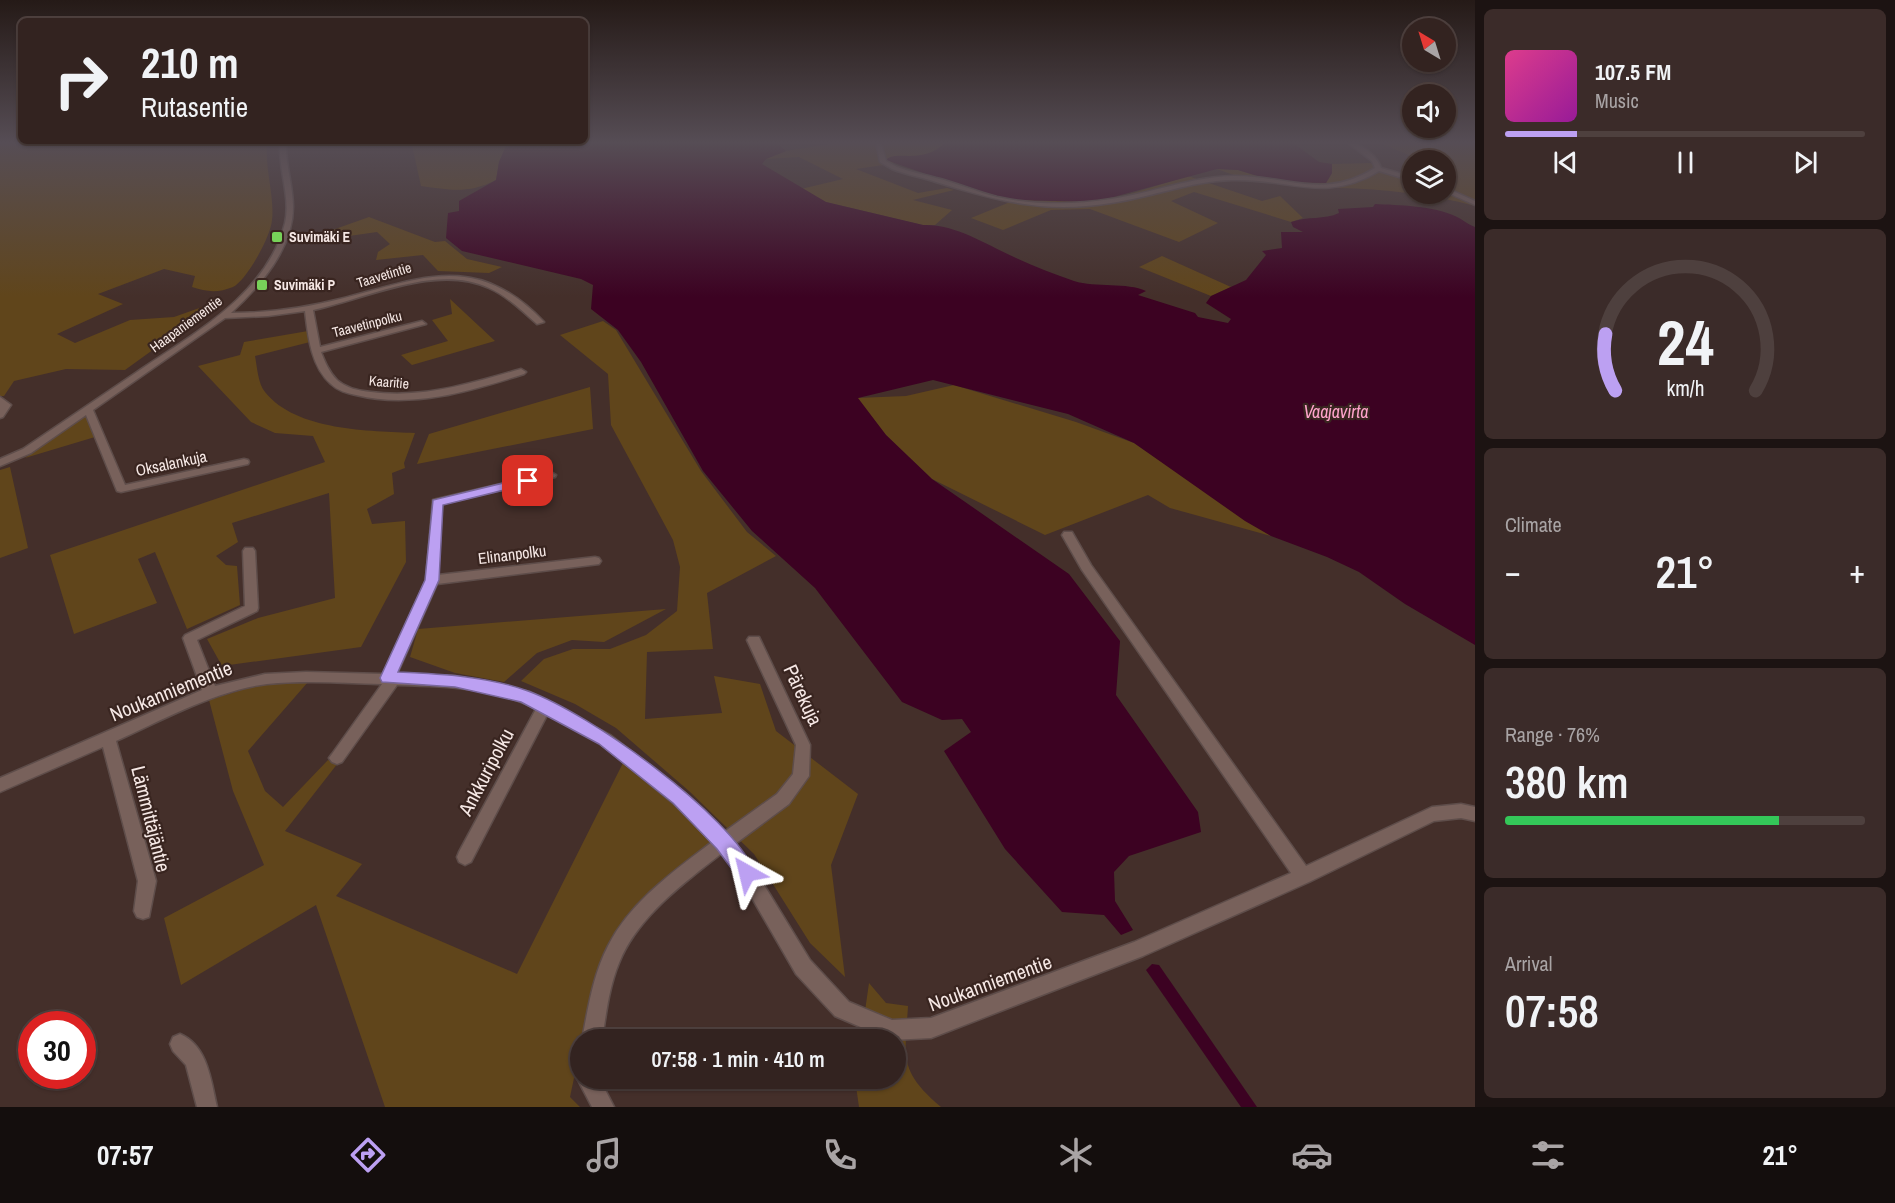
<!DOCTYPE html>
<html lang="en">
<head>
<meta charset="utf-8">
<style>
	:root { --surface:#332320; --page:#3b2b29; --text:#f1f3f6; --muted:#a9a4a5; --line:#4e403e; --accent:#bca0f2 }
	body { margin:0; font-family:"Archivo Narrow",sans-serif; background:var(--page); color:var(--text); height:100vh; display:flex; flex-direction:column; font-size:22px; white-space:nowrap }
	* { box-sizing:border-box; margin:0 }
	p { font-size:20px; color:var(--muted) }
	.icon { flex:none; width:33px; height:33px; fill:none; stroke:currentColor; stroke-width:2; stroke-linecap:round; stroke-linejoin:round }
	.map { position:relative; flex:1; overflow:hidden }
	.panel { display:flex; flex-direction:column; gap:9px; padding:9px; background:#1c1312; width:420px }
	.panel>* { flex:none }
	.top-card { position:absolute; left:18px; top:18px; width:570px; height:126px; border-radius:9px; box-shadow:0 2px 4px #0004,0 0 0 2px var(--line); background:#332320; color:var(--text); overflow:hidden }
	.needle { width:39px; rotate:322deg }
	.buttons { position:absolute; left:1402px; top:18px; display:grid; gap:12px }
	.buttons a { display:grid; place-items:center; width:54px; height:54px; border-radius:50%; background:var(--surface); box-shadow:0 2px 4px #0004,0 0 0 2px var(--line); font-size:30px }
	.speed { position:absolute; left:18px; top:1011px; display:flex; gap:12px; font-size:30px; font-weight:700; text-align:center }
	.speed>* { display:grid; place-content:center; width:78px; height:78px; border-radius:50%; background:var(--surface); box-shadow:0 2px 4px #0004,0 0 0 2px var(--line); line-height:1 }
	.speed .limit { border:9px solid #d22; background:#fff; color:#111 }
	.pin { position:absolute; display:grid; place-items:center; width:51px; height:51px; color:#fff; margin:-26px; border-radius:12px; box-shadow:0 3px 9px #0006 }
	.me { position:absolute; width:66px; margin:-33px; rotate:323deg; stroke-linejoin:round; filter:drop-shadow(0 0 4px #0008) }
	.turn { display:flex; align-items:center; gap:21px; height:126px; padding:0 24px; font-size:27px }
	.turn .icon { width:78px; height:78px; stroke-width:2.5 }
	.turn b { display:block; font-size:42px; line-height:51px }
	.big { font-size:45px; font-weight:600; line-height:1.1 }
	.panel .card { flex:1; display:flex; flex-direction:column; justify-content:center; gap:9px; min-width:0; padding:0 21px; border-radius:9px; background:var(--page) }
	.panel .dial { align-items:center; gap:0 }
	.dial svg { height:156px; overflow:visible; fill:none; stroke:var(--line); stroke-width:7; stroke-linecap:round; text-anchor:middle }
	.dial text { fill:var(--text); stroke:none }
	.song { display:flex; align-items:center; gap:18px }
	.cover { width:72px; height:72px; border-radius:9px; background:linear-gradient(135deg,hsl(330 70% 55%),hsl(300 70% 35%)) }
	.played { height:6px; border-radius:3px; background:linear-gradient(90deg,var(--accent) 20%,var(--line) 20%) }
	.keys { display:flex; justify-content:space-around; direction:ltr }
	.heat { display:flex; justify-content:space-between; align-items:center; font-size:33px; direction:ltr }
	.charge { height:9px; border-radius:4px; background:linear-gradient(90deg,#34c759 76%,var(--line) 0) }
	.trip { position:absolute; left:570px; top:1029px; width:336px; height:60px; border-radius:30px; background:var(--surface); box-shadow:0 2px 4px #0004,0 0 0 2px var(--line); font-weight:600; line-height:60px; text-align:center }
	.tab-bar { display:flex; height:96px; justify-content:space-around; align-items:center; background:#140e0d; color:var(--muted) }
	.tab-bar .icon { width:42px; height:42px }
	.tab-bar .current { color:var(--accent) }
	.tab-bar b { font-size:27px; color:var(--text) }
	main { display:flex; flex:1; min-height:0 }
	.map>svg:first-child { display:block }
	.green { fill:#60451b }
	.water { fill:#3c0222 }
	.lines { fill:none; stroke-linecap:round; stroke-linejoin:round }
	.minor-casing { stroke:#5e4d4a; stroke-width:3 }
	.minor { fill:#78615b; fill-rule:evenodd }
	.route { fill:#bca0f2; stroke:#7a689d; stroke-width:1.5 }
	.poi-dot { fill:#77d259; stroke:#392520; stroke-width:2 }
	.labels { text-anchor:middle; stroke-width:4.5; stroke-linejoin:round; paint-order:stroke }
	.far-poi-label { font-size:14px; font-weight:bold; fill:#f6e8e5; stroke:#392520; text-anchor:start }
	.far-street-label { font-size:14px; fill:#f6e8e5; stroke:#392520 }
	.street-label { font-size:16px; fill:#f6e8e5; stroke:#392520 }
	.water-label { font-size:18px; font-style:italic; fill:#ffa3cb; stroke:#392520 }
	.near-street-label { font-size:20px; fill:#f6e8e5; stroke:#392520 }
</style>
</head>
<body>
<main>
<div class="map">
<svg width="1475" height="1107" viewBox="0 0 1475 1107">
	<rect width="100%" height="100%" fill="#442f2a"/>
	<!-- green -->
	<g class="green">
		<path d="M0,142H268C263,161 275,196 272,220C271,236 247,280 233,287C218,293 207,292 192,287L195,276L164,269L98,294L123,304L57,334L75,343L130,320L174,317L222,300L125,370L66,369L14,381L4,396H0Z"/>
		<path d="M403,142H504L506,146L499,162L496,180C468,194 451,190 421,186L412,145Z"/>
		<path d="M841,142L886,144L890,142H946L936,151L923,157L902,156L891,164L856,169L918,193L947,188L954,190L913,200L952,210L935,225H923L826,202L801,189L843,179L799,157L766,159L786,151Z"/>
		<path d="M1378,142H1475V206C1431,194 1384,189 1338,188C1296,187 1257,185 1217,169L1238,170L1277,182L1326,183L1332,173V164L1370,163L1407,179H1413V194H1446V160H1421Z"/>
		<path d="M1188,176L1262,201L1280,196L1303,218L1291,222L1194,192L1171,201L1218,223L1179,242L1090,209L1051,210L1003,230L971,218L1015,200L1095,202L1120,197Z"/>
		<path d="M369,217L435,242L445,241L467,259L502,267L489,273L438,271L423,255L376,260L378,252L390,244L377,232L349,236L338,243L324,233Z"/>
		<path d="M1162,256L1231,287L1211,296L1139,267Z"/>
		<path d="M450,299L495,341L412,365L401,355L448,341L432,320L452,314Z"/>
		<path d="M603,321L616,330L701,471L747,532L776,556L707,593L713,649L647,652L645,719L722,713L714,676L760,684L776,731L858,794L831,865L845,977L810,943L754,854L689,791L616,728L575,704L521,681L544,659L573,649H610L646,635L677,611L680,567L673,540L611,425L608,374L560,335Z"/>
		<path d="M308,331L310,342L255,356C257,366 258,384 265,392C296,431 370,431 415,433L404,463L405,468L392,473L394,494L367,509L372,524L405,521L406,562L361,647L222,666L207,639L258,618L335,598L329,493L232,523L238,542L216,556L226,565L237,566L240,605L187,629L155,552L138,559L157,603L74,634L50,555L325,462L313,436L275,433L251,422L198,366L240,355L244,342Z"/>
		<path d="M954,385L1076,422L1134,443L1271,536L1170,508L1148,495L1045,535L932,479L886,435L857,398L906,396Z"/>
		<path d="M590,387L593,429L417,464L429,434Z"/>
		<path d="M86,416L95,437L25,458Z"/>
		<path d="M10,467L28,548L0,558V470Z"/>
		<path d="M666,609L604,642L572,640L537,653L504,682L455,673L410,657L418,629Z"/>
		<path d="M301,681L308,682L248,751L265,791L283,807L328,760L338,763L285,831L362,864L336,896L517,974L624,761L675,802L715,842L635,909L591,998L570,1097L580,1107H385L316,905L181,985L164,918L264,865L233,791L209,700L264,683Z"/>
		<path d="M869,983L886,1003L908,1006C905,1058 898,1070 941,1107H859L855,1079L896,1078V1040L861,1039Z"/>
	</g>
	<!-- water -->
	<g class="water">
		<path d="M504,142H779L780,146L786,151L766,159L762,164L826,202L923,225C956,224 985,244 1014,257C1033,266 1054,274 1074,281C1096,288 1127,282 1146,291L1138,295L1195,313L1198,317L1228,323L1231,319L1206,303L1211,296L1246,280L1266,255L1262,251L1282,248L1281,232H1303L1293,227L1291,222C1308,216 1324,220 1339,213L1338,209L1373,207L1375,204C1398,205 1434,206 1455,216C1462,219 1467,224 1475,227V645L1405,604L1359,572L1327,557L1271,536L1245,521L1134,443L1068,414L933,380L858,398L886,435L932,479L1069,574L1120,641L1116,695L1198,812L1201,832L1129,856L1114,872L1115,901L1133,930L1121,935L1104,915L1062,912L1005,849L944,751L971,732L962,719L942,720L902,702L815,588L752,531L703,471L641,362L618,330L591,309L593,285L581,279L462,251L446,238L448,213L459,211V201L496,180L499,162L506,146Z"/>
		<path d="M946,142H1292L1319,162L1332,164V173L1326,183L1277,182L1238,170L1217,169L1095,202L1015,200L972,190L886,160C897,149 921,166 946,142Z"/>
		<path d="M1152,964L1159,965L1257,1107H1241L1146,970Z"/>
	</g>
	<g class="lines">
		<defs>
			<g id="minor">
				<path d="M280,142H286C285,164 293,185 293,207C293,249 260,286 231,313C268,313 305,308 340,299C422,278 476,251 544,322L537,324C522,311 507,296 489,288C436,263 366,299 313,310L320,347L422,321L426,324L321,352C325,362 329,372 337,380C346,388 359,391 371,392C424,399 471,383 521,369L526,372L524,374C471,391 412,409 356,395C347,393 338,391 331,384C311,367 308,336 305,311L268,316L225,318L93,410L125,485L244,459L248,460L249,462L248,464L121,492L117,491L86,415L31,453L0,466V459L23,449C61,423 99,398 137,372C193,334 267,295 285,223C291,197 278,169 280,142Z"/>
				<path d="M876,142L881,143L886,161L897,167C910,172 923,174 936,178C957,183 977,192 997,197C1034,205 1074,205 1111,199C1152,193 1191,177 1233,176C1288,175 1322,201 1375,168L1372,161L1347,142C1360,142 1377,156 1381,168L1413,177V181L1379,171C1325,204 1288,178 1232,180C1191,181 1152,197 1111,203C1044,214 999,201 936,182C922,177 907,175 892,169L880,162Z"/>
				<path d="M1446,188L1475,201V205L1446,192Z"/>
				<path d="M0,397L11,405L3,417L0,418Z"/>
				<path d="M551,472L556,475L555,477L442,504L438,575L595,557L599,558L601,561L599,564L437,584L397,674L455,676L530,692L610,735L685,793L724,832L777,794L793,774L796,745L747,640L749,637H759L810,745L809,776L789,804L735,844L753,867L810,960L849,1002L892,1020L931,1018L1134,942L1291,873L1082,570L1062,535L1064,532H1072L1091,565L1306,866L1432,807L1461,804L1475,807V821L1461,818L1434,821L1309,882L1143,956L931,1038L891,1040L835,1016L796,974L741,879L722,853C684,883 637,917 619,963C609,987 606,1014 602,1040H582C588,1008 593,975 608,946C630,902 674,871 712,842L673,803L600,743L547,715L471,862L465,865L459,862L457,857L459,852L536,709C495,687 442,686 397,685L342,762L337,764L332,762L329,758L332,754L382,684C344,683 305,680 267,684C217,690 162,720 116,741L156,881L149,917L143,919L137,917L134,911L138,881L103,747L0,792V778L202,690L183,638L185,635L245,606L243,551L245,548H253L255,551L258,608L257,611L197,640L215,686L265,674L306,672L383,674L426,580L433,500Z"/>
				<path d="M180,1034C208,1046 211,1081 217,1107H197L186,1065L173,1051L170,1044L173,1037Z"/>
				<path d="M580,1071V1078H599L614,1107H592L577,1078Z"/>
			</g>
		</defs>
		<!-- minor casing -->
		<use href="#minor" class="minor-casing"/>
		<!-- minor -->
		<use href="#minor" class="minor"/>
	</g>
	<!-- sky -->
	<linearGradient id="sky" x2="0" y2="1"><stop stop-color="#251a17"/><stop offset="0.48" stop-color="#564d55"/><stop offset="1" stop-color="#564d55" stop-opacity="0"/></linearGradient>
	<rect width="1475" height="297" fill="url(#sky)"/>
	<!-- route -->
	<path class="route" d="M528,477L535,481L533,483L443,505L439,580L398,672C442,674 487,676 528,691C591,714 729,813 756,873L754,880L747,882L740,880L717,849L673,803L599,744L521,702L455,687L382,682L380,678L425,580L433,500Z"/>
	<!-- markers -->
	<g class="poi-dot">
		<rect x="271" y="231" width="12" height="12" rx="3"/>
		<rect x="256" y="279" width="12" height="12" rx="3"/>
	</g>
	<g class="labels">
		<!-- far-poi labels -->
		<g class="far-poi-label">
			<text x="289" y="242">Suvimäki E</text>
			<text x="274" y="290">Suvimäki P</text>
		</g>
		<!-- far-street labels -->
		<g class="far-street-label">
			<text transform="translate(384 275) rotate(-17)" y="5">Taavetintie</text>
			<text transform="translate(186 324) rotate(-36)" y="5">Haapaniementie</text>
			<text transform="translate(367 324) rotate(-14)" y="5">Taavetinpolku</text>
			<text transform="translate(389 382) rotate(5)" y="5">Kaaritie</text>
		</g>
		<!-- street labels -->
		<g class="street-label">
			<text transform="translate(171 463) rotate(-12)" y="6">Oksalankuja</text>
			<text transform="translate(512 554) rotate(-7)" y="6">Elinanpolku</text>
		</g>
		<!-- water labels -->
		<g class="water-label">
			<text x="1336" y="418">Vaajavirta</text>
		</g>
		<!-- near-street labels -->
		<g class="near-street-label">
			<text transform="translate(171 691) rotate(-22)" y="7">Noukanniementie</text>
			<text transform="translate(803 695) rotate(65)" y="7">Pärekuja</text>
			<text transform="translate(486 772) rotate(-62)" y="7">Ankkuripolku</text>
			<text transform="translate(151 819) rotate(76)" y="7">Lämmittäjäntie</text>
			<text transform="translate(990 983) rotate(-20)" y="7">Noukanniementie</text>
		</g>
	</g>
</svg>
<div class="buttons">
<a><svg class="needle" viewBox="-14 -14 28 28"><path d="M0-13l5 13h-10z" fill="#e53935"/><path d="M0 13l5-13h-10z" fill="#a9a4a5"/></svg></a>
<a><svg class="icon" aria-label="sound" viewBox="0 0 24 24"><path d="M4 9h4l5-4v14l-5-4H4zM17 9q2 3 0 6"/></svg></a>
<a><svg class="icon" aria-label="layers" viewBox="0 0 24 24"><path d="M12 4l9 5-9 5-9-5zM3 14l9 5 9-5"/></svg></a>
</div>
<div class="speed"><div class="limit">30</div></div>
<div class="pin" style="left:528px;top:481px;background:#d93025"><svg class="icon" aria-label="arrive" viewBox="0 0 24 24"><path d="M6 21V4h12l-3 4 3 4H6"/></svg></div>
<svg class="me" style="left:747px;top:873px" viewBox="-20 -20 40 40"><path d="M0-17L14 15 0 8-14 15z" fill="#bca0f2" stroke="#fff" stroke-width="4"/></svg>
<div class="trip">07:58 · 1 min · 410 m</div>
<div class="top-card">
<div class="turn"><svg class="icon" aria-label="right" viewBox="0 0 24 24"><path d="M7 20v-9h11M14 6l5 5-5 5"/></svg><div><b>210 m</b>Rutasentie</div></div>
</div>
</div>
<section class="panel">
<div class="card">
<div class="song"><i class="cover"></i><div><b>107.5 FM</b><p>Music</p></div></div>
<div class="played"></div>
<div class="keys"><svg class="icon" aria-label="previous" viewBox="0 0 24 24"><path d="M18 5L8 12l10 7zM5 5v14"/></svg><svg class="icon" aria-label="pause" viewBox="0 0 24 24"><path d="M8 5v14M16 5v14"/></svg><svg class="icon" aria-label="next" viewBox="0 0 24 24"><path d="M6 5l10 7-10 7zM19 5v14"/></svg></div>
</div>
<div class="card dial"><svg viewBox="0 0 100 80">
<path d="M14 69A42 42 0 1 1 86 69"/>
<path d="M14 69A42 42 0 0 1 9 40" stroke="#bca0f2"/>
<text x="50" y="56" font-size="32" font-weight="700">24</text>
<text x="50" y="72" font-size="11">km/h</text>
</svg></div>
<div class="card"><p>Climate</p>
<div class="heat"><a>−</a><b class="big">21°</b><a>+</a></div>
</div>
<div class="card"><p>Range · 76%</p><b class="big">380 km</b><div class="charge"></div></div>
<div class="card"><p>Arrival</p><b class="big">07:58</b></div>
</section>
</main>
<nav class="tab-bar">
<b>07:57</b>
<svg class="icon current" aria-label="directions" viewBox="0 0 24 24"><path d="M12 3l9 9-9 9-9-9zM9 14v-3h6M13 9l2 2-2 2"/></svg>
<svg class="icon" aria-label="music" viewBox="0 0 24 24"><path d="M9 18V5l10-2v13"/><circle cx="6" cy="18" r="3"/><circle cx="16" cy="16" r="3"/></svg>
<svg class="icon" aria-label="phone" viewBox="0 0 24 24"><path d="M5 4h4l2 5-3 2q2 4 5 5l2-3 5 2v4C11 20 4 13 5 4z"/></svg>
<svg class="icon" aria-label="climate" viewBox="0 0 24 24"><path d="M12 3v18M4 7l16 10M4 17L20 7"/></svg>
<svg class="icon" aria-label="car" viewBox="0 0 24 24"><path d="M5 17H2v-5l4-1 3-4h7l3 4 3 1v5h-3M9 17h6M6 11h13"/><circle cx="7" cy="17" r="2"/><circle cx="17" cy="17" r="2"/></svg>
<svg class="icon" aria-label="filters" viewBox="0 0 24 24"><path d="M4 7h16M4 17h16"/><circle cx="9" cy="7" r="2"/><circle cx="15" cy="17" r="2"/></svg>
<b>21°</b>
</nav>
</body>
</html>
